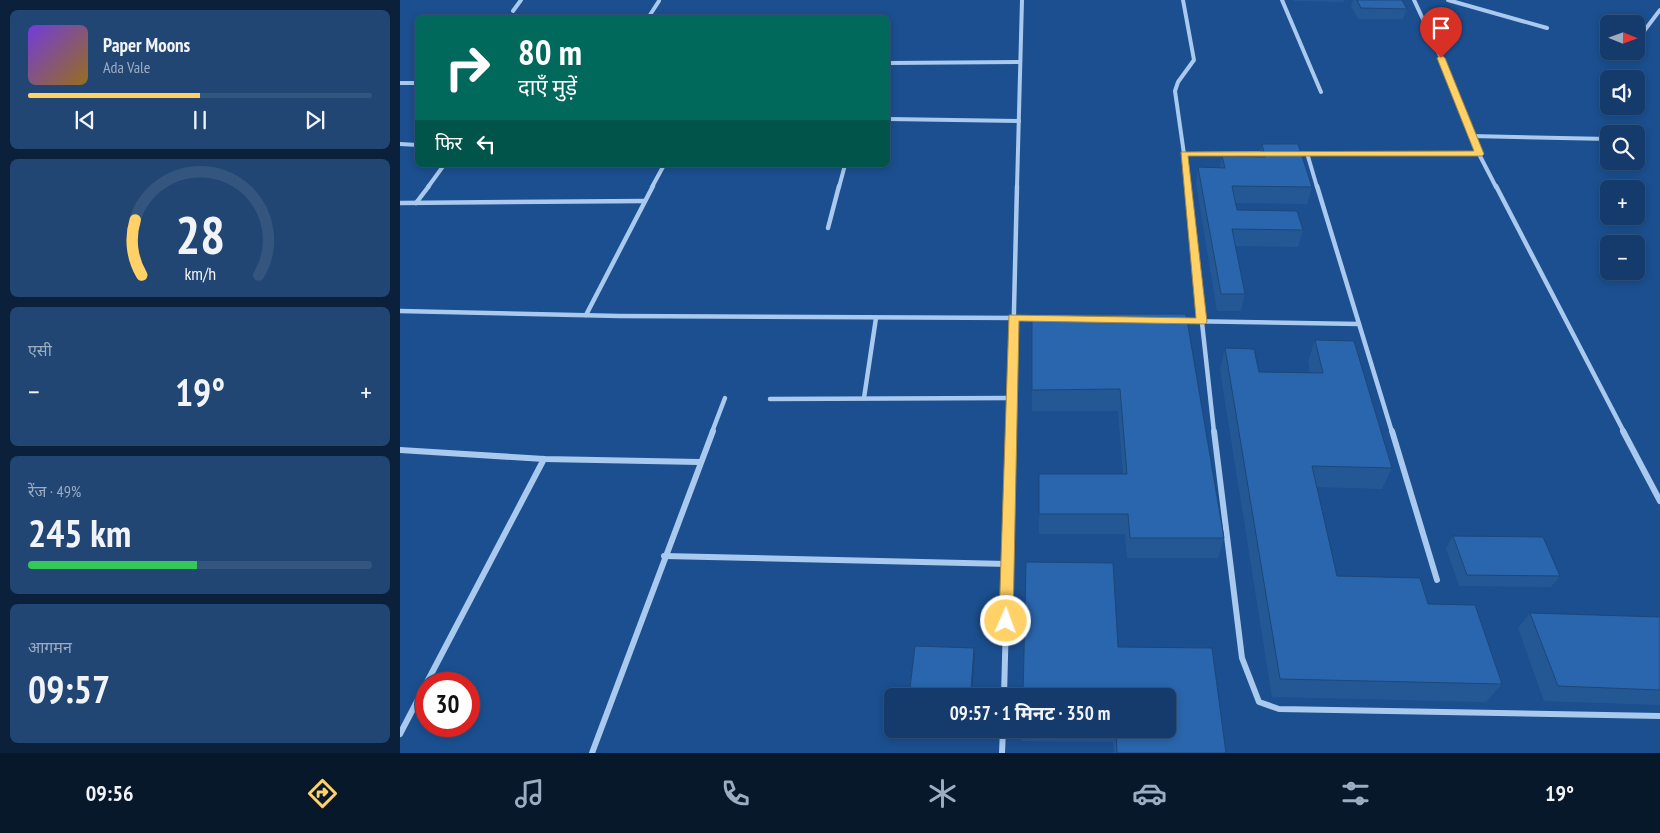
<!DOCTYPE html>
<html lang="hi">
<head>
<meta charset="utf-8">
<style>
	:root { --surface:#143b6b; --page:#214673; --text:#f1f3f6; --muted:#9dadc1; --line:#33557e; --accent:#ffd166 }
	body { margin:0; font-family:"PT Sans Narrow","Noto Sans Devanagari",sans-serif; background:var(--page); color:var(--text); height:100vh; display:flex; flex-direction:column; font-size:19px; white-space:nowrap }
	* { box-sizing:border-box; margin:0 }
	p { font-size:16px; color:var(--muted) }
	.icon { flex:none; width:28px; height:28px; fill:none; stroke:currentColor; stroke-width:2; stroke-linecap:round; stroke-linejoin:round }
	.map { position:relative; flex:1; overflow:hidden }
	.details { display:flex; flex-direction:column; gap:10px; padding:10px; background:#0b203b; width:400px }
	.details>* { flex:none }
	.guide { position:absolute; left:15px; top:15px; width:475px; height:152px; border-radius:8px; box-shadow:0 2px 8px #0003,0 0 0 1px var(--line); background:#00695c; color:#fff; overflow:hidden }
	.needle { width:32px; rotate:91deg }
	.controls { position:absolute; left:1200px; top:15px; display:grid; gap:10px }
	.controls a { display:grid; place-items:center; width:45px; height:45px; border-radius:8px; background:var(--surface); box-shadow:0 2px 8px #0003,0 0 0 1px var(--line); font-size:25px }
	.speed { position:absolute; left:15px; top:672px; display:flex; gap:10px; font-size:25px; font-weight:700; text-align:center }
	.speed>* { display:grid; place-content:center; width:65px; height:65px; border-radius:50%; background:var(--surface); box-shadow:0 2px 8px #0003,0 0 0 1px var(--line); line-height:1 }
	.speed .limit { border:8px solid #d22; background:#fff; color:#111 }
	.pin { position:absolute; display:grid; place-items:center; width:42px; height:42px; color:#fff; margin:-51px -21px; border-radius:50% 50% 50% 0; rotate:-45deg; box-shadow:0 0 5px #0007 }
	.pin .icon { rotate:45deg }
	.me { position:absolute; width:55px; margin:-28px; rotate:2deg; stroke-linejoin:round; filter:drop-shadow(0 0 4px #0008) }
	.turn { display:flex; align-items:center; gap:18px; height:105px; padding:0 20px; font-size:22px }
	.turn .icon { width:65px; height:65px; stroke-width:2.5 }
	.turn b { display:block; font-size:35px; line-height:42px }
	.then { display:flex; align-items:center; height:48px; padding:0 20px; background:#0003; gap:10px; font-size:19px }
	.big { font-size:38px; font-weight:700; line-height:1.1 }
	.details .widget { flex:1; display:flex; flex-direction:column; justify-content:center; gap:8px; min-width:0; padding:0 18px; border-radius:8px; background:var(--page) }
	.details .dial { align-items:center; gap:0 }
	.dial svg { height:130px; overflow:visible; fill:none; stroke:var(--line); stroke-width:7; stroke-linecap:round; text-anchor:middle }
	.dial text { fill:var(--text); stroke:none }
	.song { display:flex; align-items:center; gap:15px }
	.cover { width:60px; height:60px; border-radius:8px; background:linear-gradient(135deg,hsl(260 70% 55%),hsl(40 70% 35%)) }
	.played { height:5px; border-radius:2px; background:linear-gradient(90deg,var(--accent) 50%,var(--line) 50%) }
	.keys { display:flex; justify-content:space-around; direction:ltr }
	.heat { display:flex; justify-content:space-between; align-items:center; font-size:28px; direction:ltr }
	.charge { height:8px; border-radius:4px; background:linear-gradient(90deg,#34c759 49%,var(--line) 0) }
	.trip { position:absolute; left:484px; top:688px; width:292px; height:50px; border-radius:8px; background:var(--surface); box-shadow:0 2px 8px #0003,0 0 0 1px var(--line); font-weight:700; line-height:50px; text-align:center }
	.dock { display:flex; height:80px; justify-content:space-around; align-items:center; background:#08182b; color:var(--muted) }
	.dock .icon { width:35px; height:35px }
	.dock .current { color:var(--accent) }
	.dock b { font-size:22px; color:var(--text) }
	main { display:flex; flex:1; min-height:0 }
	.map>svg:first-child { display:block }
	.lines { fill:none; stroke-linecap:round; stroke-linejoin:round }
	.minor-far2 { stroke:#a9c9ee; stroke-width:4 }
	.minor-far1 { stroke:#a9c9ee; stroke-width:4.5 }
	.minor { stroke:#a9c9ee; stroke-width:6 }
	.wall { fill:#245895 }
	.shaded-wall { fill:#1d4779 }
	.building { fill:#2a66ad; stroke:#1d4779 }
	.route { fill:#ffd166; stroke:#a68842 }
</style>
</head>
<body>
<main>
<section class="details">
<div class="widget">
<div class="song"><i class="cover"></i><div><b>Paper Moons</b><p>Ada Vale</p></div></div>
<div class="played"></div>
<div class="keys"><svg class="icon" aria-label="previous" viewBox="0 0 24 24"><path d="M18 5L8 12l10 7zM5 5v14"/></svg><svg class="icon" aria-label="pause" viewBox="0 0 24 24"><path d="M8 5v14M16 5v14"/></svg><svg class="icon" aria-label="next" viewBox="0 0 24 24"><path d="M6 5l10 7-10 7zM19 5v14"/></svg></div>
</div>
<div class="widget dial"><svg viewBox="0 0 100 80">
<path d="M14 69A42 42 0 1 1 86 69"/>
<path d="M14 69A42 42 0 0 1 10 35" stroke="#ffd166"/>
<text x="50" y="56" font-size="32" font-weight="700">28</text>
<text x="50" y="72" font-size="11">km/h</text>
</svg></div>
<div class="widget"><p>एसी</p>
<div class="heat"><a>−</a><b class="big">19°</b><a>+</a></div>
</div>
<div class="widget"><p>रेंज · 49%</p><b class="big">245 km</b><div class="charge"></div></div>
<div class="widget"><p>आगमन</p><b class="big">09:57</b></div>
</section>
<div class="map">
<svg width="1260" height="753" viewBox="0 0 1260 753">
	<rect width="100%" height="100%" fill="#1b4f8f"/>
	<g class="lines">
		<!-- minor-far2 -->
		<g class="minor-far2">
			<path d="M783,0L794,60L778,82L775,91L784,154"/>
			<path d="M882,0L921,92"/>
			<path d="M1014,0L1041,58L1079,154L1096,187"/>
			<path d="M1048,0L1147,28"/>
			<path d="M113,11L121,0"/>
			<path d="M248,18L259,1"/>
			<path d="M1238,39L1260,10"/>
			<path d="M488,63L620,62"/>
			<path d="M0,83H18"/>
			<path d="M488,119L619,121"/>
			<path d="M1071,136L1209,139"/>
			<path d="M0,144L18,145"/>
			<path d="M895,153L1079,154"/>
			<path d="M907,153L917,187"/>
			<path d="M28,187L44,165"/>
			<path d="M252,187L264,165"/>
			<path d="M439,187L445,165"/>
			<path d="M617,187L622,0"/>
			<path d="M787,187L784,154L866,153"/>
		</g>
		<!-- minor-far1 -->
		<g class="minor-far1">
			<path d="M787,186L814,432"/>
			<path d="M917,186L992,432"/>
			<path d="M1096,186L1224,432"/>
			<path d="M0,203L245,201"/>
			<path d="M16,203L29,186"/>
			<path d="M428,228L439,186"/>
			<path d="M0,311L219,316L638,318"/>
			<path d="M186,315L253,186"/>
			<path d="M782,321L959,324"/>
			<path d="M464,398L476,318"/>
			<path d="M370,399L611,398"/>
			<path d="M312,432L325,398"/>
			<path d="M611,432L617,186"/>
		</g>
		<!-- minor -->
		<g class="minor">
			<path d="M814,431L842,658L859,702L879,709L1260,716"/>
			<path d="M992,431L1037,580"/>
			<path d="M1223,431L1260,501"/>
			<path d="M0,450L144,459L299,462"/>
			<path d="M264,556L607,564"/>
			<path d="M26,684L144,459"/>
			<path d="M604,696L611,431"/>
			<path d="M0,734L26,684"/>
			<path d="M192,753L313,431"/>
			<path d="M602,753L603,729"/>
		</g>
	</g>
	<!-- wall -->
	<g class="wall">
		<path d="M894,0H944V2L894,1Z"/>
		<path d="M953,0H1002L1007,9L1003,19H958L951,6Z"/>
		<path d="M862,144L912,187L907,204L836,203L837,210L903,230L898,247L835,246L845,294L841,311H817L796,184L798,167L820,168L822,156L859,157Z"/>
		<path d="M632,314H786L824,538L818,558H727L725,534H639V474H723L718,411H632Z"/>
		<path d="M915,340L992,468L982,489L917,487L937,576L1028,604L1102,684L1086,702L872,697L820,370L825,348L859,372L910,373L908,362Z"/>
		<path d="M1053,536L1160,576L1151,587L1059,586L1046,548Z"/>
		<path d="M1130,613L1260,617V705L1144,701L1118,628Z"/>
		<path d="M718,647L826,753H714L713,742L622,741V729H768L623,696Z"/>
		<path d="M575,658L572,696H512L510,688Z"/>
	</g>
	<!-- shaded-wall -->
	<path class="shaded-wall" d="M574,648L575,658L572,696L571,689Z"/>
	<!-- building -->
	<g class="building">
		<path d="M957,0H1002L1007,9L961,8Z"/>
		<path d="M862,144H898L912,187L832,186L837,210L897,211L903,230L832,229L845,294H821L798,167L825,168L822,156L865,157Z"/>
		<path d="M632,314H786L824,538H730L728,514H639V474H727L720,389L632,390Z"/>
		<path d="M915,340L954,341L992,468L912,466L937,576L1020,578L1028,604L1075,605L1102,684L880,679L825,348L854,349L859,372L923,373Z"/>
		<path d="M1053,536L1143,537L1160,576L1067,575Z"/>
		<path d="M626,562L713,563L718,647L812,648L826,753H717L716,729H768V696H623Z"/>
		<path d="M1130,613L1260,617V690L1158,686Z"/>
		<path d="M515,646L574,648L571,689L510,688Z"/>
	</g>
	<!-- route -->
	<path class="route" d="M1041,55L1045,58L1084,154L1082,156H788L807,322L805,324L619,321L613,621L611,625L606,627L601,625L599,621L609,315L796,318L781,152L1074,151L1037,58Z"/>
</svg>
<div class="controls">
<a><svg class="needle" viewBox="-14 -14 28 28"><path d="M0-13l5 13h-10z" fill="#e53935"/><path d="M0 13l5-13h-10z" fill="#9dadc1"/></svg></a>
<a><svg class="icon" aria-label="sound" viewBox="0 0 24 24"><path d="M4 9h4l5-4v14l-5-4H4zM17 9q2 3 0 6"/></svg></a>
<a><svg class="icon" aria-label="search" viewBox="0 0 24 24"><circle cx="10" cy="10" r="6"/><path d="M15 15l6 6"/></svg></a>
<a>+</a>
<a>−</a>
</div>
<div class="speed"><div class="limit">30</div></div>
<div class="pin" style="left:1041px;top:58px;background:#d93025"><svg class="icon" aria-label="arrive" viewBox="0 0 24 24"><path d="M6 21V4h12l-3 4 3 4H6"/></svg></div>
<svg class="me" style="left:606px;top:621px" viewBox="-20 -20 40 40"><circle r="17" fill="#ffd166" stroke="#fff" stroke-width="3"/><path d="M0-11L8 9 0 5-8 9z" fill="#fff"/></svg>
<div class="trip">09:57 · 1 मिनट · 350 m</div>
<div class="guide">
<div class="turn"><svg class="icon" aria-label="right" viewBox="0 0 24 24"><path d="M7 20v-9h11M14 6l5 5-5 5"/></svg><div><b>80 m</b>दाएँ मुड़ें</div></div>
<div class="then">फिर<svg class="icon" aria-label="left" viewBox="0 0 24 24"><path d="M17 20v-9H6M10 6l-5 5 5 5"/></svg></div>
</div>
</div>
</main>
<nav class="dock">
<b>09:56</b>
<svg class="icon current" aria-label="directions" viewBox="0 0 24 24"><path d="M12 3l9 9-9 9-9-9zM9 14v-3h6M13 9l2 2-2 2"/></svg>
<svg class="icon" aria-label="music" viewBox="0 0 24 24"><path d="M9 18V5l10-2v13"/><circle cx="6" cy="18" r="3"/><circle cx="16" cy="16" r="3"/></svg>
<svg class="icon" aria-label="phone" viewBox="0 0 24 24"><path d="M5 4h4l2 5-3 2q2 4 5 5l2-3 5 2v4C11 20 4 13 5 4z"/></svg>
<svg class="icon" aria-label="climate" viewBox="0 0 24 24"><path d="M12 3v18M4 7l16 10M4 17L20 7"/></svg>
<svg class="icon" aria-label="car" viewBox="0 0 24 24"><path d="M5 17H2v-5l4-1 3-4h7l3 4 3 1v5h-3M9 17h6M6 11h13"/><circle cx="7" cy="17" r="2"/><circle cx="17" cy="17" r="2"/></svg>
<svg class="icon" aria-label="filters" viewBox="0 0 24 24"><path d="M4 7h16M4 17h16"/><circle cx="9" cy="7" r="2"/><circle cx="15" cy="17" r="2"/></svg>
<b>19°</b>
</nav>
</body>
</html>
